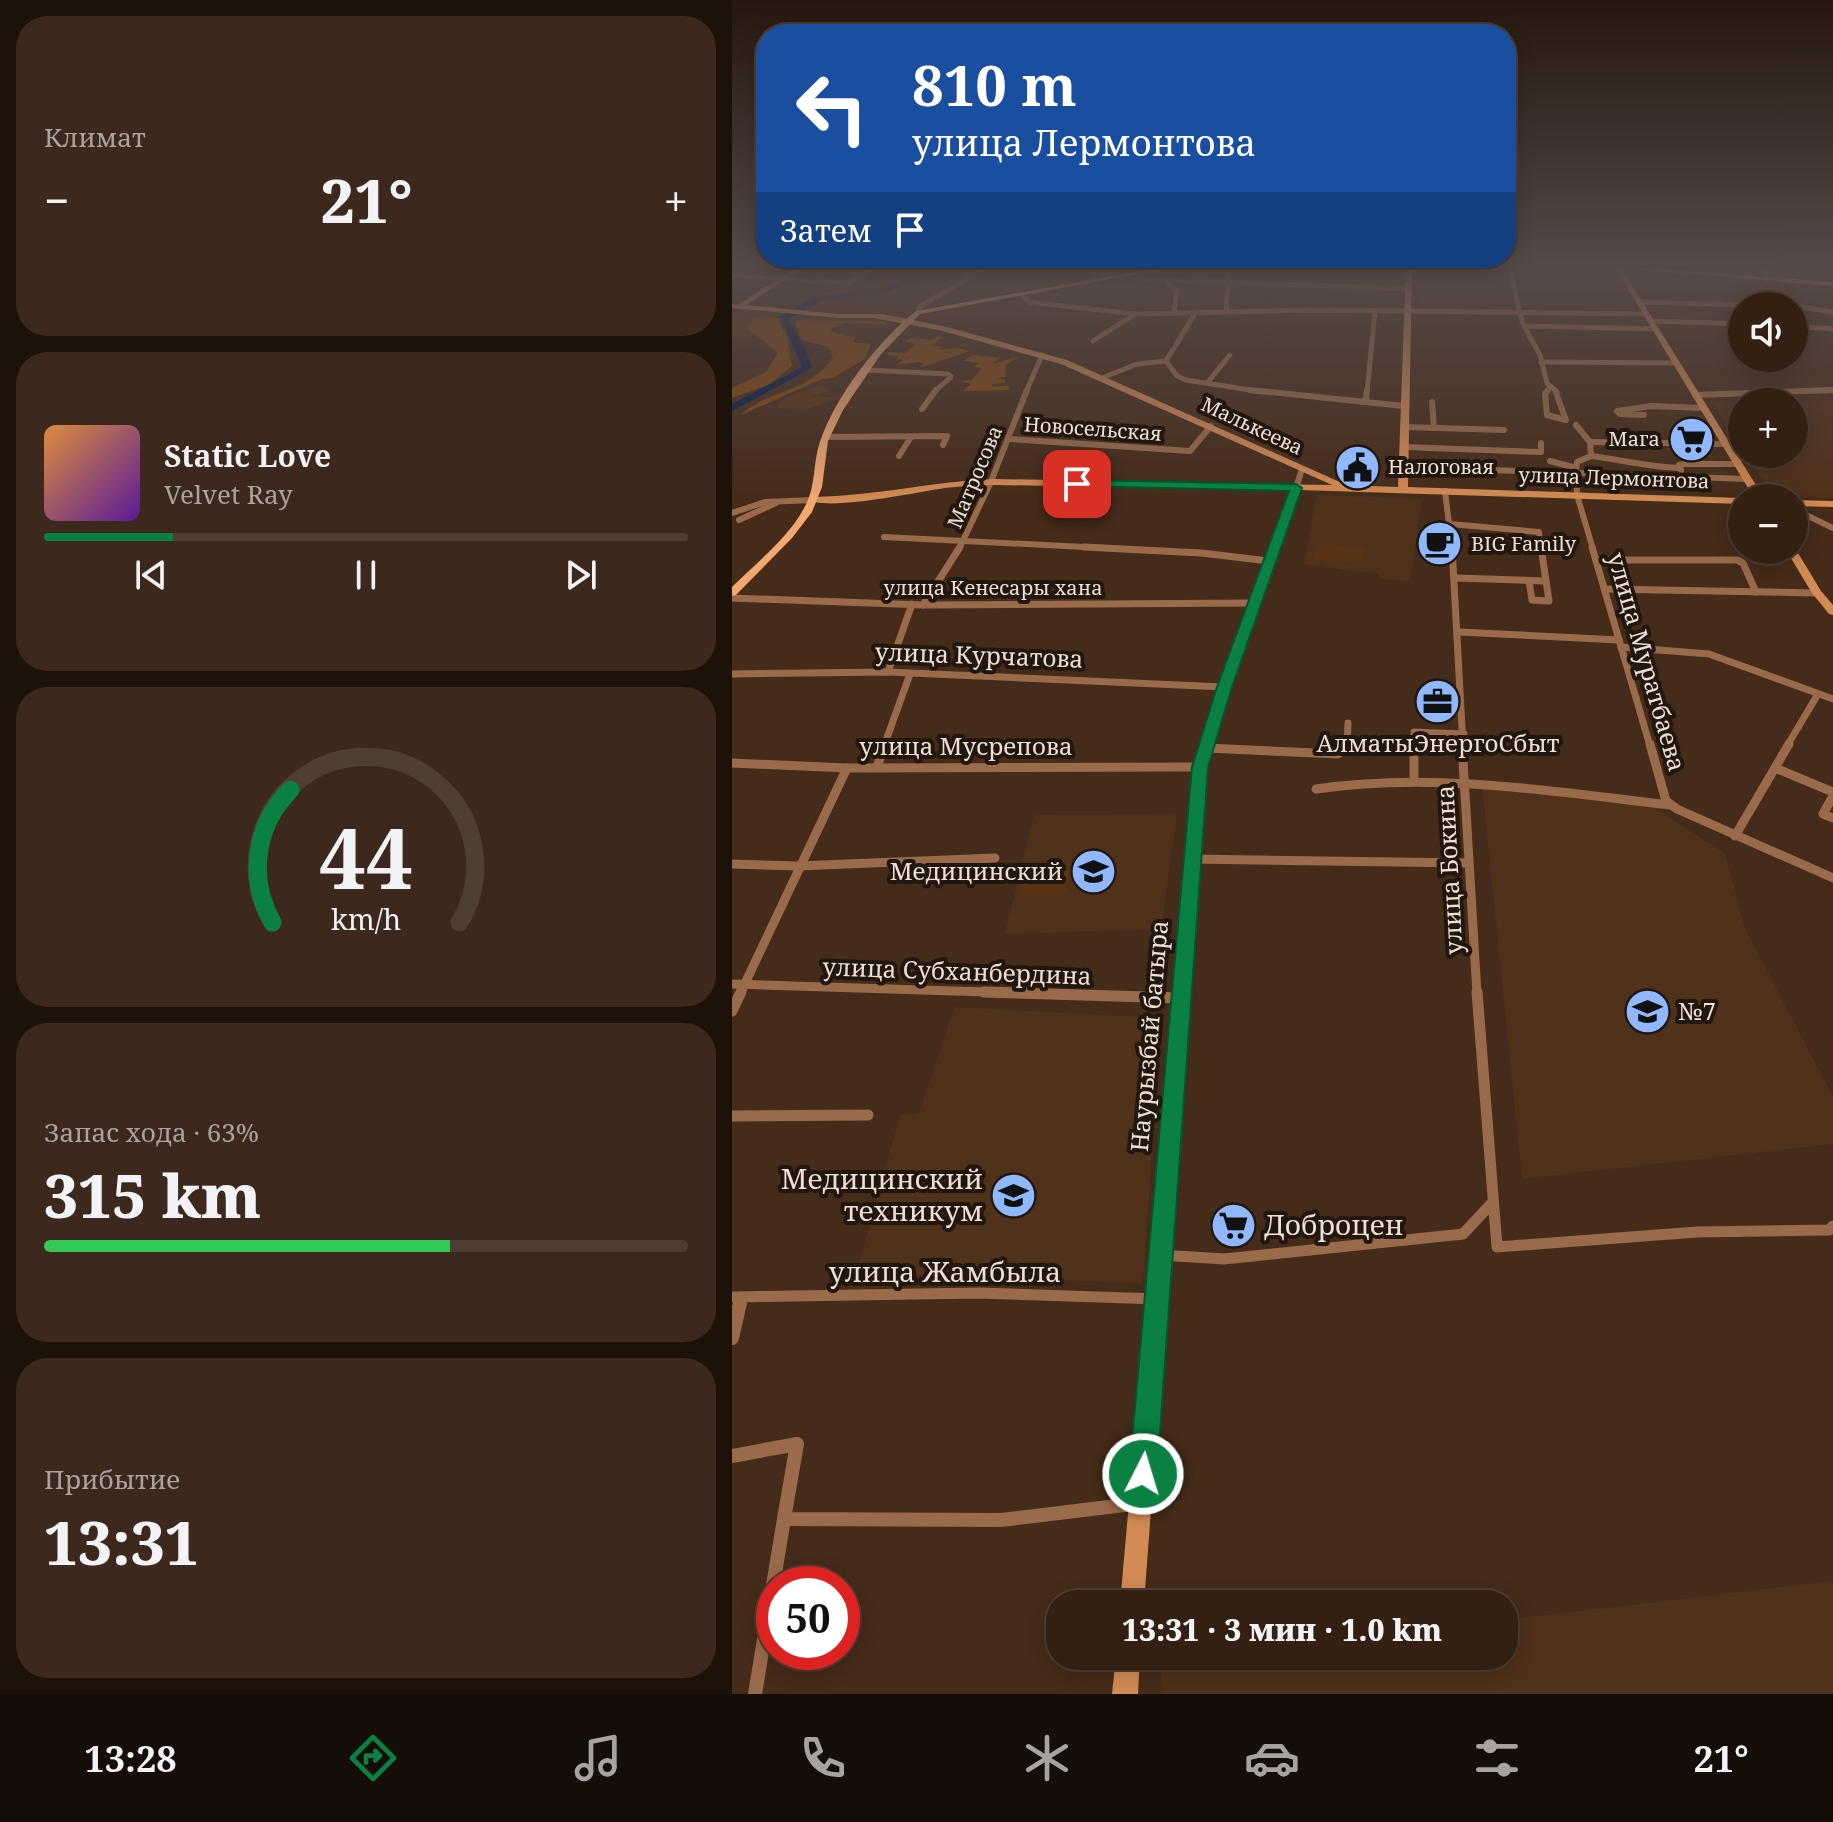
<!DOCTYPE html>
<html lang="ru">
<head>
<meta charset="utf-8">
<style>
	:root { --surface:#342013; --page:#3c281c; --text:#f1f3f6; --muted:#a9a3a0; --line:#4e3e33; --accent:#0b8043 }
	body { margin:0; font-family:"Noto Serif",serif; background:var(--page); color:var(--text); height:100vh; display:flex; flex-direction:column; font-size:30px; white-space:nowrap }
	* { box-sizing:border-box; margin:0 }
	p { font-size:26px; color:var(--muted) }
	.icon { flex:none; width:44px; height:44px; fill:none; stroke:currentColor; stroke-width:2; stroke-linecap:round; stroke-linejoin:round }
	.map { position:relative; flex:1; overflow:hidden }
	.side { display:flex; flex-direction:column; gap:16px; padding:16px; background:#1d120a; width:732px }
	.side>* { flex:none }
	.guide { position:absolute; left:24px; top:24px; width:760px; height:244px; border-radius:32px; box-shadow:0 4px 20px #0003,0 0 0 2px var(--line); background:#1a4fa0; color:#fff; overflow:hidden }
	.controls { position:absolute; left:996px; top:292px; display:grid; gap:16px }
	.controls a { display:grid; place-items:center; width:80px; height:80px; border-radius:50%; background:var(--surface); box-shadow:0 4px 20px #0003,0 0 0 2px var(--line); font-size:40px }
	.speed { position:absolute; left:24px; top:1566px; display:flex; gap:16px; font-size:40px; font-weight:700; text-align:center }
	.speed>* { display:grid; place-content:center; width:104px; height:104px; border-radius:50%; background:var(--surface); box-shadow:0 4px 20px #0003,0 0 0 2px var(--line); line-height:1 }
	.speed .limit { border:12px solid #d22; background:#fff; color:#111 }
	.pin { position:absolute; display:grid; place-items:center; width:68px; height:68px; color:#fff; margin:-34px; border-radius:16px; box-shadow:0 4px 12px #0006 }
	.me { position:absolute; width:88px; margin:-44px; rotate:5deg; stroke-linejoin:round; filter:drop-shadow(0 0 6px #0008) }
	.turn { display:flex; align-items:center; gap:28px; height:168px; padding:0 24px; font-size:36px }
	.turn .icon { width:104px; height:104px; stroke-width:2.5 }
	.turn b { display:block; font-size:56px; line-height:68px }
	.then { display:flex; align-items:center; height:76px; padding:0 24px; background:#0003; gap:16px; font-size:30px }
	.big { font-size:60px; font-weight:800; line-height:1.1 }
	.side .card { flex:1; display:flex; flex-direction:column; justify-content:center; gap:12px; min-width:0; padding:0 28px; border-radius:32px; background:var(--page) }
	.side .dial { align-items:center; gap:0 }
	.dial svg { height:208px; overflow:visible; fill:none; stroke:var(--line); stroke-width:7; stroke-linecap:round; text-anchor:middle }
	.dial text { fill:var(--text); stroke:none }
	.song { display:flex; align-items:center; gap:24px }
	.cover { width:96px; height:96px; border-radius:12px; background:linear-gradient(135deg,hsl(30 70% 55%),hsl(270 70% 35%)) }
	.played { height:8px; border-radius:4px; background:linear-gradient(90deg,var(--accent) 20%,var(--line) 20%) }
	.keys { display:flex; justify-content:space-around; direction:ltr }
	.heat { display:flex; justify-content:space-between; align-items:center; font-size:44px; direction:ltr }
	.charge { height:12px; border-radius:6px; background:linear-gradient(90deg,#34c759 63%,var(--line) 0) }
	.trip { position:absolute; left:314px; top:1590px; width:472px; height:80px; border-radius:32px; background:var(--surface); box-shadow:0 4px 20px #0003,0 0 0 2px var(--line); font-weight:800; line-height:80px; text-align:center }
	.tabs { display:flex; height:128px; justify-content:space-around; align-items:center; background:#150d08; color:var(--muted) }
	.tabs .icon { width:56px; height:56px }
	.tabs .selected { color:var(--accent) }
	.tabs b { font-size:36px; color:var(--text) }
	main { display:flex; flex:1; min-height:0 }
	.map>svg:first-child { display:block }
	.built { fill:#50311a }
	.green { fill:#593315 }
	.forest { fill:#86470c }
	.lines { fill:none; stroke-linecap:round; stroke-linejoin:round }
	.river { fill:#00174f; fill-rule:evenodd }
	.street-far5 { stroke:#996b4a; stroke-width:5 }
	.street-far4 { stroke:#996b4a; stroke-width:6 }
	.street-far3 { stroke:#996b4a; stroke-width:7 }
	.street-far2 { stroke:#996b4a; stroke-width:9 }
	.street-far1 { stroke:#996b4a; stroke-width:11 }
	.street { stroke:#996b4a; stroke-width:14 }
	.secondary { fill:#d38a53; fill-rule:evenodd }
	.primary { fill:#f3a871; fill-rule:evenodd }
	.wall { fill:#594130 }
	.building { fill:#674c38; stroke:#483527; stroke-width:2 }
	.route { fill:#0b8043; stroke:#07532c; stroke-width:2 }
	.labels { text-anchor:middle; stroke-width:8; stroke-linejoin:round; paint-order:stroke }
	.far-street-label { font-size:20px; fill:#efded3; stroke:#22170f }
	.far-poi-label { font-size:20px; fill:#efded3; stroke:#22170f; text-anchor:start }
	.street-label { font-size:24px; fill:#efded3; stroke:#22170f }
	.poi-label { font-size:24px; fill:#efded3; stroke:#22170f }
	.near-poi-label { font-size:28px; fill:#efded3; stroke:#22170f; text-anchor:end }
	.near-street-label { font-size:28px; fill:#efded3; stroke:#22170f }
</style>
</head>
<body>
<main>
<section class="side">
<div class="card"><p>Климат</p>
<div class="heat"><a>−</a><b class="big">21°</b><a>+</a></div>
</div>
<div class="card">
<div class="song"><i class="cover"></i><div><b>Static Love</b><p>Velvet Ray</p></div></div>
<div class="played"></div>
<div class="keys"><svg class="icon" aria-label="previous" viewBox="0 0 24 24"><path d="M18 5L8 12l10 7zM5 5v14"/></svg><svg class="icon" aria-label="pause" viewBox="0 0 24 24"><path d="M8 5v14M16 5v14"/></svg><svg class="icon" aria-label="next" viewBox="0 0 24 24"><path d="M6 5l10 7-10 7zM19 5v14"/></svg></div>
</div>
<div class="card dial"><svg viewBox="0 0 100 80">
<path d="M14 69A42 42 0 1 1 86 69"/>
<path d="M14 69A42 42 0 0 1 21 18" stroke="#0b8043"/>
<text x="50" y="56" font-size="32" font-weight="700">44</text>
<text x="50" y="72" font-size="11">km/h</text>
</svg></div>
<div class="card"><p>Запас хода · 63%</p><b class="big">315 km</b><div class="charge"></div></div>
<div class="card"><p>Прибытие</p><b class="big">13:31</b></div>
</section>
<div class="map">
<svg width="1101" height="1694" viewBox="0 0 1101 1694">
	<rect width="100%" height="100%" fill="#452b19"/>
	<!-- built -->
	<g class="built">
		<path d="M684,266H770L780,310L688,311Z"/>
		<path d="M1101,401V498L1041,495L1013,454H1062V402H1015Z"/>
		<path d="M1010,402V449L981,403Z"/>
		<path d="M585,495L690,499L678,581L648,579L646,574L572,564Z"/>
		<path d="M750,785L908,799L993,853L1013,928L1101,1097V1144L790,1179Z"/>
		<path d="M445,814L429,929L273,934L302,815Z"/>
		<path d="M222,1007L429,1018L411,1283L124,1274L168,1115L187,1113Z"/>
		<path d="M1101,1581V1694H428L430,1661L474,1656H772V1620Z"/>
	</g>
	<!-- green -->
	<g class="green">
		<path d="M8,311L44,314L16,341L0,339V316Z"/>
		<path d="M90,385L97,391L79,396L110,398L72,410L46,408V404L59,395Z"/>
		<path d="M585,545L631,548L629,563L582,560Z"/>
		<path d="M292,870H338L334,894L287,895Z"/>
	</g>
	<!-- forest -->
	<g class="forest">
		<path d="M44,317L55,337L60,366L38,384L0,398V388L34,372L46,353L16,329L21,319Z"/>
		<path d="M65,320L151,321L159,325L112,323L100,328L99,332L123,337L121,342L139,344L133,359L100,378L90,379L9,415C29,395 60,393 82,377C89,372 95,365 101,359L97,347L70,340L63,322Z"/>
		<path d="M205,336L211,337L201,344L210,347L206,350L225,348L238,351L191,367H188L192,364L189,362L164,365L171,360L165,359L166,356L154,355L157,352L173,353L184,344L172,341L180,338L200,340Z"/>
		<path d="M241,355L268,358L260,364L286,357L274,365L273,377L264,378L273,380L272,383L260,384V387L276,386L277,390L231,391L239,384L228,381L239,380L250,369L242,367L247,363L231,361Z"/>
	</g>
	<g class="lines">
		<!-- river -->
		<path class="river" d="M209,266H221L154,292L89,301L56,319L73,347L80,368L0,411V404L70,367L48,316L84,297L149,288Z"/>
		<!-- street-far5 -->
		<g class="street-far5">
			<path d="M777,266L790,322L808,355L815,383L825,392"/>
			<path d="M1028,266L1036,279"/>
			<path d="M51,279L117,283L146,266"/>
			<path d="M409,279L677,289"/>
			<path d="M438,279L437,285L445,292L442,312"/>
			<path d="M289,294L297,302L403,314L583,310L915,314"/>
			<path d="M907,302L1059,306"/>
			<path d="M1062,306L1101,312"/>
			<path d="M494,311L496,281"/>
			<path d="M186,312L187,307L257,266"/>
			<path d="M921,321L1010,324"/>
			<path d="M793,326L925,329"/>
			<path d="M1062,326L1101,329"/>
			<path d="M361,341L403,314"/>
			<path d="M434,361L445,376L454,380L531,392"/>
			<path d="M809,362L944,363"/>
			<path d="M135,370L216,374L219,377"/>
			<path d="M370,378L405,364L434,361L464,312"/>
			<path d="M475,383L498,355"/>
			<path d="M202,392L219,377"/>
			<path d="M294,392L310,355"/>
			<path d="M635,392L643,311"/>
			<path d="M814,392L818,387"/>
			<path d="M1044,392L1101,390"/>
		</g>
		<!-- street-far4 -->
		<g class="street-far4">
			<path d="M518,390L672,406"/>
			<path d="M816,390L813,394L815,415L834,420L823,390"/>
			<path d="M963,395L1100,390"/>
			<path d="M630,402L634,399L635,390"/>
			<path d="M700,402L702,428"/>
			<path d="M190,409L204,390"/>
			<path d="M912,415L888,414L885,411L919,406L970,408"/>
			<path d="M672,427L772,430"/>
			<path d="M93,437L215,436L211,445"/>
			<path d="M277,439L458,451L479,426"/>
			<path d="M858,442L993,444"/>
			<path d="M672,447L809,452V443"/>
			<path d="M167,456L179,437"/>
			<path d="M859,456C890,460 917,467 948,468"/>
			<path d="M818,461L844,468"/>
			<path d="M671,467L844,473L845,462L859,456L858,442L844,425"/>
			<path d="M949,470L947,465L951,464H1005"/>
			<path d="M564,488L570,469"/>
			<path d="M713,491L720,549"/>
			<path d="M1062,509L1101,528"/>
			<path d="M0,513L33,502L82,500"/>
			<path d="M7,520L44,503"/>
			<path d="M718,524L807,532L809,549"/>
			<path d="M152,537L392,549"/>
			<path d="M227,549L258,484L295,390"/>
			<path d="M861,549L845,495L844,473L1015,479"/>
		</g>
		<!-- street-far3 -->
		<g class="street-far3">
			<path d="M352,547L469,553L537,561"/>
			<path d="M720,547L731,746"/>
			<path d="M860,547L918,746"/>
			<path d="M864,560H1005L1011,563L1024,592"/>
			<path d="M724,578L813,581"/>
			<path d="M797,581L800,600L817,601L809,547"/>
			<path d="M873,589L1085,593"/>
			<path d="M0,598L191,605L522,603"/>
			<path d="M191,605L228,547"/>
			<path d="M727,632L887,640"/>
			<path d="M889,647L977,654L1101,699"/>
			<path d="M156,672L180,604"/>
			<path d="M0,674L156,672L492,687"/>
			<path d="M152,746L178,674"/>
			<path d="M615,746L616,723"/>
			<path d="M682,746V732L732,734"/>
			<path d="M1055,746L1086,694"/>
		</g>
		<!-- street-far2 -->
		<g class="street-far2">
			<path d="M682,744V779"/>
			<path d="M730,744L745,994"/>
			<path d="M918,744L934,801L945,809L1101,878"/>
			<path d="M474,748L606,754L615,748V744"/>
			<path d="M0,763L115,768L468,767"/>
			<path d="M145,767L153,744"/>
			<path d="M1043,768L1101,792"/>
			<path d="M584,789C703,772 819,791 938,805"/>
			<path d="M1101,796L1091,814L1101,818"/>
			<path d="M1003,836L1057,744"/>
			<path d="M460,859L736,863"/>
			<path d="M0,864L66,866L263,858"/>
			<path d="M0,984L316,994"/>
			<path d="M8,994L115,768"/>
		</g>
		<!-- street-far1 -->
		<g class="street-far1">
			<path d="M252,992L448,998"/>
			<path d="M745,992L765,1247L965,1232L1097,1230L1101,1226"/>
			<path d="M0,1011L9,992"/>
			<path d="M0,1116L136,1115"/>
			<path d="M429,1255L492,1259L731,1234L760,1203"/>
			<path d="M0,1297L247,1293L426,1299"/>
			<path d="M7,1305L9,1297"/>
		</g>
		<!-- street -->
		<g class="street">
			<path d="M0,1338L8,1303"/>
			<path d="M0,1456L65,1444L52,1519L269,1520L409,1503"/>
			<path d="M23,1694L52,1519"/>
		</g>
		<!-- secondary -->
		<g class="secondary">
			<path d="M67,266H74L14,305L106,314H150L211,326L335,360L610,483L611,485L666,487L674,266H680L676,487L1010,498V504L568,490L498,687L474,767L412,1604H388L462,767L486,687L559,490L263,485C246,485 230,486 213,488C186,492 97,511 77,500L82,497C143,496 202,481 263,479L600,485L329,364L207,330L141,318H106L0,308V304L6,305L44,280L0,277V273L49,277Z"/>
			<path d="M885,266H891L896,279L1032,498H1022L890,279Z"/>
			<path d="M1062,500L1101,501V507L1062,506Z"/>
			<path d="M1063,548L1089,591L1101,605V615L1097,614L1080,593L1054,550H1062Z"/>
			<path d="M384,1656H408L406,1694H380Z"/>
		</g>
		<!-- primary -->
		<g class="primary">
			<path d="M436,266H450L188,314L149,354L111,410L96,441L90,487L80,512L60,538L4,595L0,596V587C24,563 54,540 71,510C85,488 80,462 89,439C105,394 147,340 184,311Z"/>
			<path d="M863,266H891L1101,282V286Z"/>
		</g>
	</g>
	<!-- wall -->
	<path class="wall" d="M703,532L714,550V554L702,553Z"/>
	<!-- building -->
	<path class="building" d="M703,532H713L714,550H703Z"/>
	<!-- sky -->
	<linearGradient id="sky" x2="0" y2="1"><stop stop-color="#26180e"/><stop offset="0.53" stop-color="#564a49"/><stop offset="1" stop-color="#564a49" stop-opacity="0"/></linearGradient>
	<rect width="1101" height="503" fill="url(#sky)"/>
	<!-- route -->
	<path class="route" d="M345,480L564,484L570,488L500,687L476,767L425,1474L421,1484L411,1488L401,1484L397,1474L460,767L485,687L557,491L341,486V481Z"/>
	<!-- icons -->
	<defs>
		<symbol id="supermarket-disc" viewBox="-11 -11 22 22"><circle r="9.5" fill="#90b8fd" stroke="#22170f"/><path d="M-6-5.5h2.5l.6 2H6L4.5 2H-2.5L-4.4-4H-6ZM-1.5 3.2a1.3 1.3 0 1 0 .1 0ZM3 3.2a1.3 1.3 0 1 0 .1 0Z" fill="#111"/></symbol>
		<symbol id="civic-disc" viewBox="-11 -11 22 22"><circle r="9.5" fill="#90b8fd" stroke="#22170f"/><path d="M-.6-6.5H3V-4.5H.6V-3L4-1V1h2V6H-6V1h2V-1L-.6-3ZM-1.2 2.5V6h2.4V2.5Z" fill="#111"/></symbol>
		<symbol id="cafe-disc" viewBox="-11 -11 22 22"><circle r="9.5" fill="#90b8fd" stroke="#22170f"/><path d="M-5.5-4.5H6V0H3Q3 3.5 0 3.5H-2.5Q-5.5 3.5-5.5 0ZM3-3.2v2h1.7v-2ZM-6 4.5H4V6H-6Z" fill="#111"/></symbol>
		<symbol id="office-disc" viewBox="-11 -11 22 22"><circle r="9.5" fill="#90b8fd" stroke="#22170f"/><path d="M-6-3h4V-5.5h4V-3h4V5H-6ZM-1-4.5V-3h2v-1.5ZM-6 0V1H6V0Z" fill="#111"/></symbol>
		<symbol id="university-disc" viewBox="-11 -11 22 22"><circle r="9.5" fill="#90b8fd" stroke="#22170f"/><path d="M0-5L7-2L0 1L-7-2ZM-4 1L0 2.5L4 1V4Q0 6-4 4Z" fill="#111"/></symbol>
		<symbol id="school-disc" viewBox="-11 -11 22 22"><circle r="9.5" fill="#90b8fd" stroke="#22170f"/><path d="M0-5L7-2L0 1L-7-2ZM-4 1L0 2.5L4 1V4Q0 6-4 4Z" fill="#111"/></symbol>
	</defs>
	<g fill-rule="evenodd">
		<use href="#supermarket-disc" x="934" y="414" width="51" height="51"/>
		<use href="#civic-disc" x="600" y="442" width="51" height="51"/>
		<use href="#cafe-disc" x="682" y="518" width="51" height="51"/>
		<use href="#office-disc" x="680" y="676" width="51" height="51"/>
		<use href="#university-disc" x="336" y="846" width="51" height="51"/>
		<use href="#school-disc" x="890" y="986" width="51" height="51"/>
		<use href="#university-disc" x="256" y="1170" width="51" height="51"/>
		<use href="#supermarket-disc" x="476" y="1200" width="51" height="51"/>
	</g>
	<g class="labels">
		<!-- far-street labels -->
		<g class="far-street-label">
			<text transform="translate(520 426) rotate(25)" y="7">Малькеева</text>
			<text transform="translate(361 429) rotate(4)" y="7">Новосельская</text>
			<text transform="translate(243 477) rotate(-67)" y="7">Матросова</text>
			<text transform="translate(882 478) rotate(2)" y="7">улица Лермонтова</text>
			<text x="261" y="595">улица Кенесары хана</text>
		</g>
		<!-- far-poi labels -->
		<g class="far-poi-label">
			<text x="928" y="446" text-anchor="end">Мага</text>
			<text x="656" y="474">Налоговая</text>
			<text x="739" y="551">BIG Family</text>
		</g>
		<!-- street labels -->
		<g class="street-label">
			<text transform="translate(247 656) rotate(2)" y="8">улица Курчатова</text>
			<text transform="translate(914 662) rotate(74)" y="8">улица Муратбаева</text>
			<text x="234" y="755">улица Мусрепова</text>
			<text transform="translate(718 870) rotate(-93)" y="8">улица Бокина</text>
			<text transform="translate(225 972) rotate(2)" y="8">улица Субханбердина</text>
			<text transform="translate(418 1036) rotate(-85)" y="8">Наурызбай батыра</text>
		</g>
		<!-- poi labels -->
		<g class="poi-label">
			<text x="706" y="752">АлматыЭнергоСбыт</text>
			<text x="331" y="880" text-anchor="end">Медицинский</text>
			<text x="946" y="1020" text-anchor="start">№7</text>
		</g>
		<!-- near-poi labels -->
		<g class="near-poi-label">
			<text x="251" y="1189">Медицинский<tspan x="251" dy="32">техникум</tspan></text>
			<text x="532" y="1235" text-anchor="start">Доброцен</text>
		</g>
		<!-- near-street labels -->
		<g class="near-street-label">
			<text x="213" y="1282">улица Жамбыла</text>
		</g>
	</g>
</svg>
<div class="controls">
<a><svg class="icon" aria-label="sound" viewBox="0 0 24 24"><path d="M4 9h4l5-4v14l-5-4H4zM17 9q2 3 0 6"/></svg></a>
<a>+</a>
<a>−</a>
</div>
<div class="speed"><div class="limit">50</div></div>
<div class="pin" style="left:345px;top:484px;background:#d93025"><svg class="icon" aria-label="arrive" viewBox="0 0 24 24"><path d="M6 21V4h12l-3 4 3 4H6"/></svg></div>
<svg class="me" style="left:411px;top:1474px" viewBox="-20 -20 40 40"><circle r="17" fill="#0b8043" stroke="#fff" stroke-width="3"/><path d="M0-11L8 9 0 5-8 9z" fill="#fff"/></svg>
<div class="trip">13:31 · 3 мин · 1.0 km</div>
<div class="guide">
<div class="turn"><svg class="icon" aria-label="left" viewBox="0 0 24 24"><path d="M17 20v-9H6M10 6l-5 5 5 5"/></svg><div><b>810 m</b>улица Лермонтова</div></div>
<div class="then">Затем<svg class="icon" aria-label="arrive" viewBox="0 0 24 24"><path d="M6 21V4h12l-3 4 3 4H6"/></svg></div>
</div>
</div>
</main>
<nav class="tabs">
<b>13:28</b>
<svg class="icon selected" aria-label="directions" viewBox="0 0 24 24"><path d="M12 3l9 9-9 9-9-9zM9 14v-3h6M13 9l2 2-2 2"/></svg>
<svg class="icon" aria-label="music" viewBox="0 0 24 24"><path d="M9 18V5l10-2v13"/><circle cx="6" cy="18" r="3"/><circle cx="16" cy="16" r="3"/></svg>
<svg class="icon" aria-label="phone" viewBox="0 0 24 24"><path d="M5 4h4l2 5-3 2q2 4 5 5l2-3 5 2v4C11 20 4 13 5 4z"/></svg>
<svg class="icon" aria-label="climate" viewBox="0 0 24 24"><path d="M12 3v18M4 7l16 10M4 17L20 7"/></svg>
<svg class="icon" aria-label="car" viewBox="0 0 24 24"><path d="M5 17H2v-5l4-1 3-4h7l3 4 3 1v5h-3M9 17h6M6 11h13"/><circle cx="7" cy="17" r="2"/><circle cx="17" cy="17" r="2"/></svg>
<svg class="icon" aria-label="filters" viewBox="0 0 24 24"><path d="M4 7h16M4 17h16"/><circle cx="9" cy="7" r="2"/><circle cx="15" cy="17" r="2"/></svg>
<b>21°</b>
</nav>
</body>
</html>
